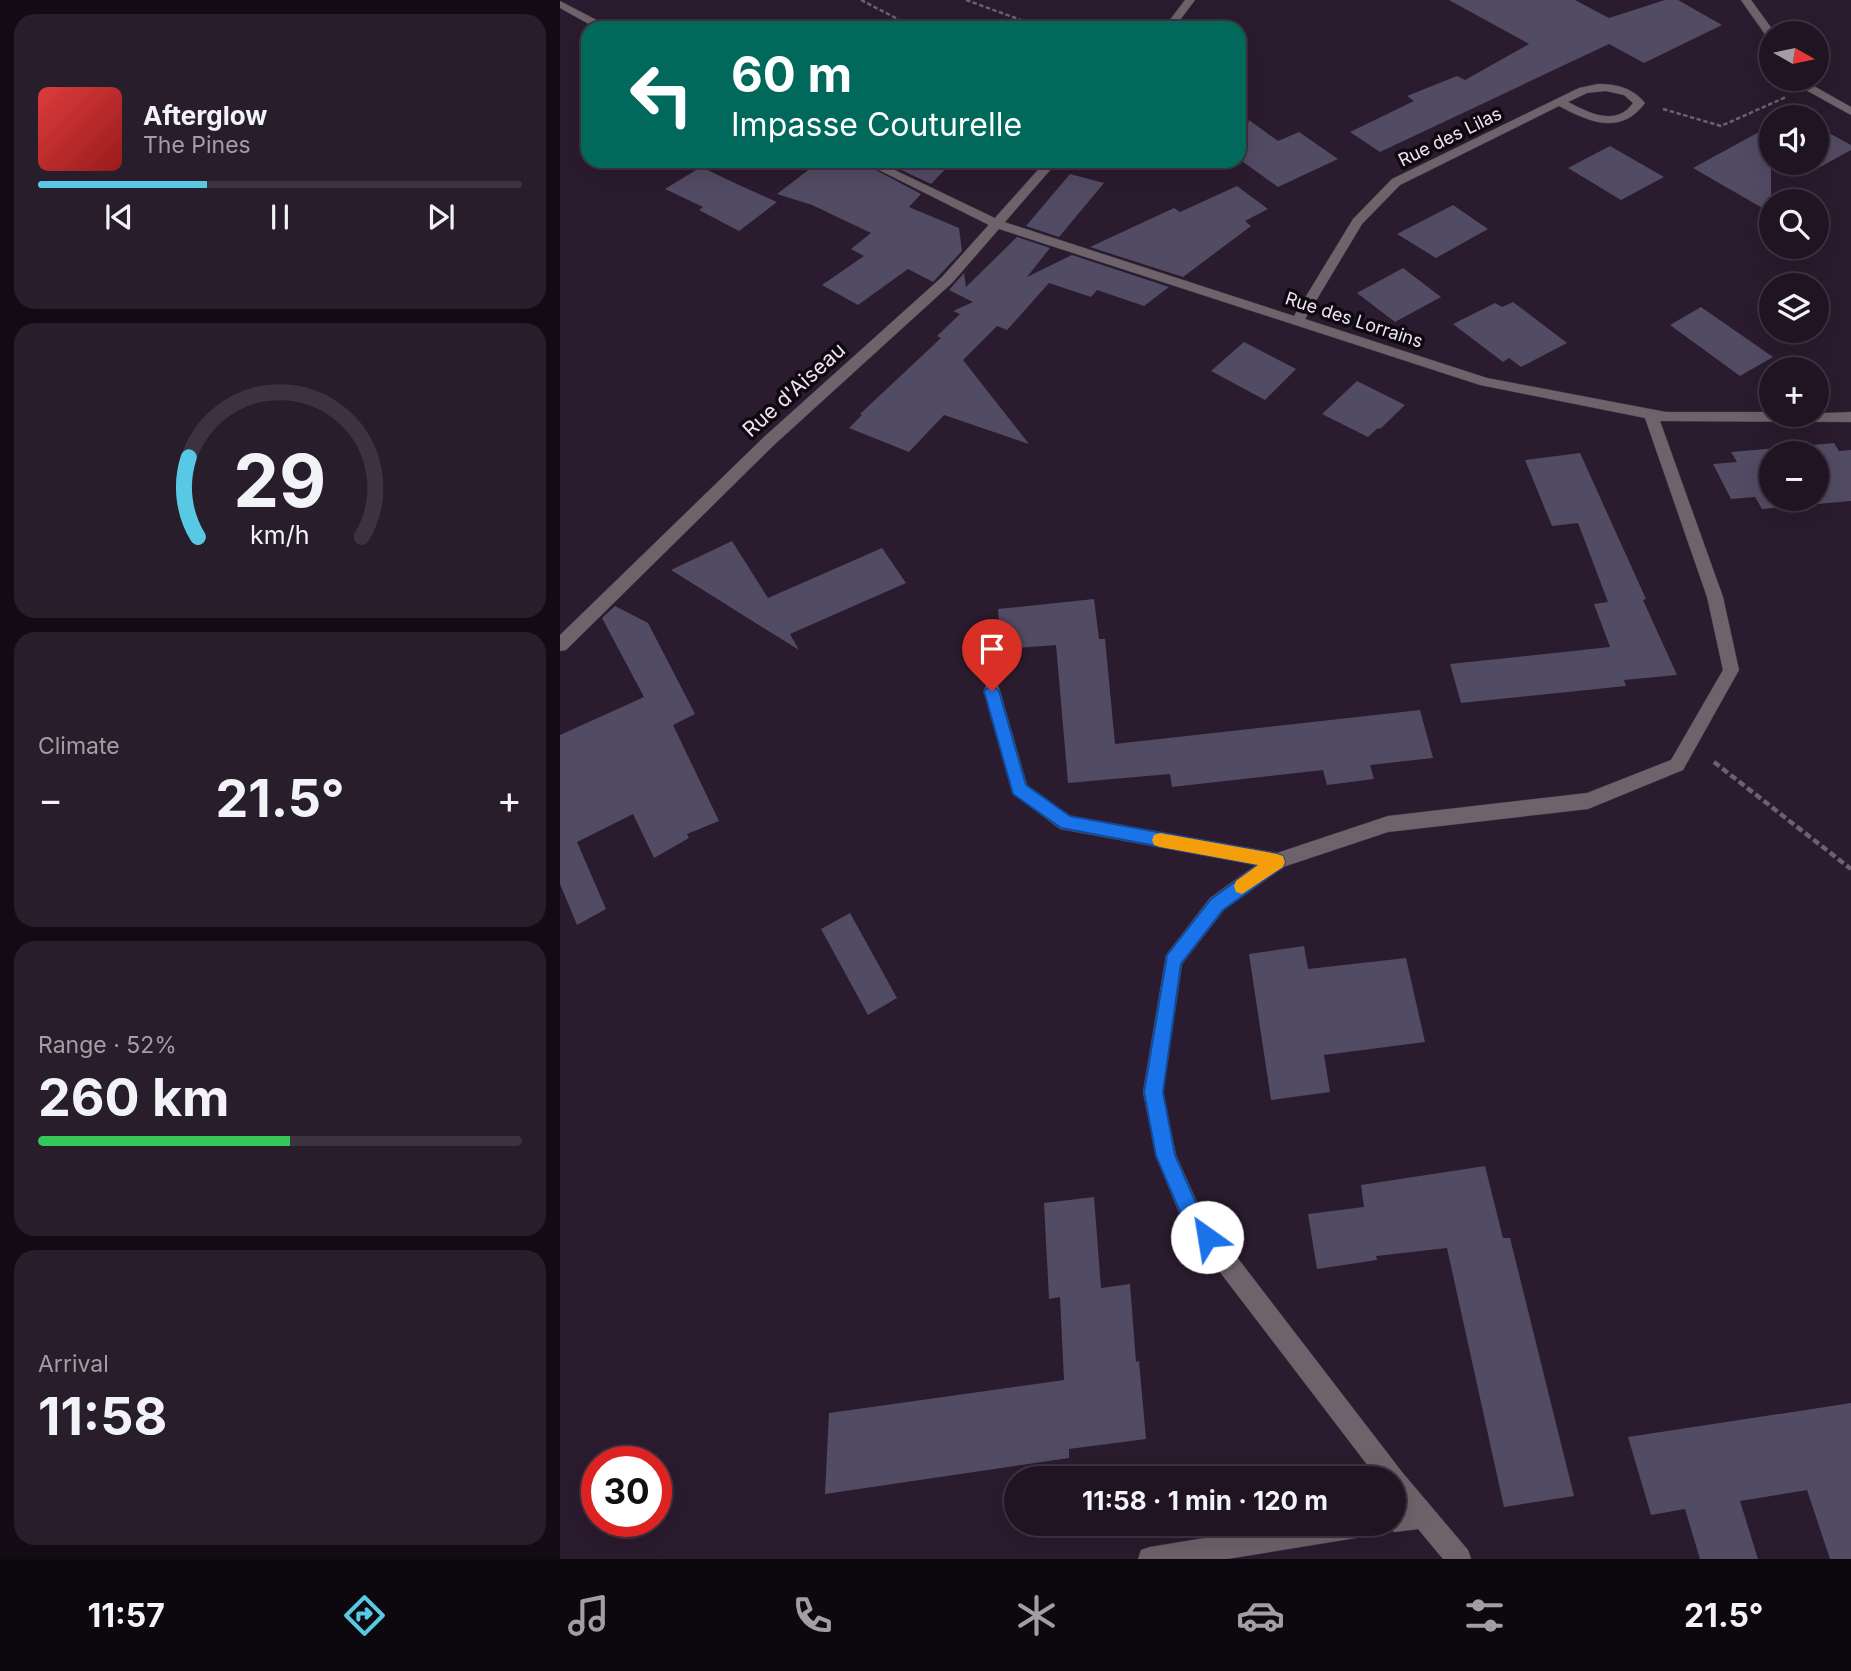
<!DOCTYPE html>
<html lang="en">
<head>
<meta charset="utf-8">
<style>
	:root { --surface:#201422; --page:#281d2a; --text:#f1f3f6; --muted:#a29ea5; --line:#3d3340; --accent:#58c9e4 }
	body { margin:0; font-family:Inter,sans-serif; background:var(--page); color:var(--text); height:100vh; display:flex; flex-direction:column; font-size:26px; white-space:nowrap }
	* { box-sizing:border-box; margin:0 }
	p { font-size:23px; color:var(--muted) }
	.icon { flex:none; width:38px; height:38px; fill:none; stroke:currentColor; stroke-width:2; stroke-linecap:round; stroke-linejoin:round }
	.map { position:relative; flex:1; overflow:hidden }
	.sheet { display:flex; flex-direction:column; gap:14px; padding:14px; background:#120b13; width:560px }
	.sheet>* { flex:none }
	.top-card { position:absolute; left:21px; top:21px; width:665px; height:147px; border-radius:21px; box-shadow:0 7px 28px #0002,0 0 0 2px var(--line); background:#00695c; color:#fff; overflow:hidden }
	.needle { width:46px; rotate:99deg }
	.fabs { position:absolute; left:1199px; top:21px; display:grid; gap:14px }
	.fabs a { display:grid; place-items:center; width:70px; height:70px; border-radius:50%; background:var(--surface); box-shadow:0 7px 28px #0002,0 0 0 2px var(--line); font-size:35px }
	.speed { position:absolute; left:21px; top:1446px; display:flex; gap:14px; font-size:35px; font-weight:700; text-align:center }
	.speed>* { display:grid; place-content:center; width:91px; height:91px; border-radius:50%; background:var(--surface); box-shadow:0 7px 28px #0002,0 0 0 2px var(--line); line-height:1 }
	.speed .limit { border:10px solid #d22; background:#fff; color:#111 }
	.pin { position:absolute; display:grid; place-items:center; width:60px; height:60px; color:#fff; margin:-72px -30px; border-radius:50% 50% 50% 0; rotate:-45deg; box-shadow:0 0 7px #0007 }
	.pin .icon { rotate:45deg }
	.me { position:absolute; width:77px; margin:-38px; rotate:328deg; stroke-linejoin:round; filter:drop-shadow(0 0 5px #0008) }
	.turn { display:flex; align-items:center; gap:24px; height:147px; padding:0 35px; font-size:32px }
	.turn .icon { width:91px; height:91px; stroke-width:2.5 }
	.turn b { display:block; font-size:49px; line-height:60px }
	.big { font-size:52px; font-weight:700; line-height:1.1 }
	.sheet .tile { flex:1; display:flex; flex-direction:column; justify-content:center; gap:10px; min-width:0; padding:0 24px; border-radius:21px; background:var(--page) }
	.sheet .dial { align-items:center; gap:0 }
	.dial svg { height:182px; overflow:visible; fill:none; stroke:var(--line); stroke-width:7; stroke-linecap:round; text-anchor:middle }
	.dial text { fill:var(--text); stroke:none }
	.song { display:flex; align-items:center; gap:21px }
	.cover { width:84px; height:84px; border-radius:10px; background:linear-gradient(135deg,hsl(0 70% 55%),hsl(0 70% 35%)) }
	.played { height:7px; border-radius:4px; background:linear-gradient(90deg,var(--accent) 35%,var(--line) 35%) }
	.keys { display:flex; justify-content:space-around; direction:ltr }
	.heat { display:flex; justify-content:space-between; align-items:center; font-size:38px; direction:ltr }
	.charge { height:10px; border-radius:5px; background:linear-gradient(90deg,#34c759 52%,var(--line) 0) }
	.trip { position:absolute; left:444px; top:1466px; width:402px; height:70px; border-radius:35px; background:var(--surface); box-shadow:0 7px 28px #0002,0 0 0 2px var(--line); font-weight:700; line-height:70px; text-align:center }
	.tab-bar { display:flex; height:112px; justify-content:space-around; align-items:center; background:#0d080e; color:var(--muted) }
	.tab-bar .icon { width:49px; height:49px }
	.tab-bar .current { color:var(--accent) }
	.tab-bar b { font-size:32px; color:var(--text) }
	main { display:flex; flex:1; min-height:0 }
	.map>svg:first-child { display:block }
	.building { fill:#524b64; fill-rule:evenodd }
	.lines { fill:none; stroke-linecap:round; stroke-linejoin:round }
	.minor-casing { stroke:#453749; stroke-width:1 }
	.tertiary-casing { stroke:#453749; stroke-width:1 }
	.path-far1 { stroke:#6d6071; stroke-width:2.5; stroke-dasharray:4.5 2.5; stroke-linecap:butt }
	.path { stroke:#6d6071; stroke-width:4.5; stroke-dasharray:7 3.5; stroke-linecap:butt }
	.minor { fill:#6e636a; fill-rule:evenodd }
	.tertiary { fill:#6e636a; fill-rule:evenodd }
	.route { fill:#1a73e8; stroke:#114b97; stroke-width:2 }
	.slow { fill:#f59e0b }
	.labels { text-anchor:middle; stroke-width:7; stroke-linejoin:round; paint-order:stroke }
	.far-street-label { font-size:18px; fill:#ede3f0; stroke:#0e0810 }
	.street-label { font-size:21px; fill:#ede3f0; stroke:#0e0810 }
</style>
</head>
<body>
<main>
<section class="sheet">
<div class="tile">
<div class="song"><i class="cover"></i><div><b>Afterglow</b><p>The Pines</p></div></div>
<div class="played"></div>
<div class="keys"><svg class="icon" aria-label="previous" viewBox="0 0 24 24"><path d="M18 5L8 12l10 7zM5 5v14"/></svg><svg class="icon" aria-label="pause" viewBox="0 0 24 24"><path d="M8 5v14M16 5v14"/></svg><svg class="icon" aria-label="next" viewBox="0 0 24 24"><path d="M6 5l10 7-10 7zM19 5v14"/></svg></div>
</div>
<div class="tile dial"><svg viewBox="0 0 100 80">
<path d="M14 69A42 42 0 1 1 86 69"/>
<path d="M14 69A42 42 0 0 1 10 34" stroke="#58c9e4"/>
<text x="50" y="56" font-size="32" font-weight="700">29</text>
<text x="50" y="72" font-size="11">km/h</text>
</svg></div>
<div class="tile"><p>Climate</p>
<div class="heat"><a>−</a><b class="big">21.5°</b><a>+</a></div>
</div>
<div class="tile"><p>Range · 52%</p><b class="big">260 km</b><div class="charge"></div></div>
<div class="tile"><p>Arrival</p><b class="big">11:58</b></div>
</section>
<div class="map">
<svg width="1291" height="1559" viewBox="0 0 1291 1559">
	<rect width="100%" height="100%" fill="#2a1b2e"/>
	<!-- building -->
	<g class="building">
		<path d="M889,0H1015L1049,18L1105,0H1118L1162,25L1084,63L1049,44L820,152L790,132L854,101L847,96L897,76L905,80L969,44Z"/>
		<path d="M689,120L718,141L739,132L778,159L718,187L679,159Z"/>
		<path d="M1211,125V213L1133,168L1210,126Z"/>
		<path d="M1256,126L1291,145V150L1251,172L1238,163H1256Z"/>
		<path d="M1050,146L1104,177L1061,200L1008,168Z"/>
		<path d="M260,161H299L361,194L349,207L399,228L402,251L373,282L348,269L298,305L262,285L304,256L291,249L311,233L252,205L217,194Z"/>
		<path d="M322,161H393L371,184Z"/>
		<path d="M141,167L179,185L217,202L179,231L139,210L143,207L105,189Z"/>
		<path d="M510,174L544,183L499,237L466,226Z"/>
		<path d="M677,186L708,209L685,221L691,226L623,277L530,247L614,208L620,212Z"/>
		<path d="M893,205L928,229L876,258L837,234Z"/>
		<path d="M457,237L490,248L467,277L512,255L609,287L584,306L537,290L531,297L489,283L447,330L437,326L403,360L469,444L384,415L349,452L289,428L302,415L300,414L381,338L377,336L400,314L393,311L413,302L389,290L404,273L406,287Z"/>
		<path d="M843,268L881,297L835,322L797,293Z"/>
		<path d="M953,302L1007,343L961,367L949,358L943,362L893,324L935,303L942,307Z"/>
		<path d="M1141,307L1213,357L1180,376L1110,325Z"/>
		<path d="M684,342L736,369L705,400L651,371Z"/>
		<path d="M797,381L845,405L820,429L818,428L808,437L762,414Z"/>
		<path d="M1274,443L1279,451L1291,450V501L1202,509L1195,497L1171,499L1153,464L1177,462L1171,452ZM1211,453H1256V499H1211Z"/>
		<path d="M1020,453L1086,599L1083,600L1117,675L1064,680L1066,686L901,703L890,664L1050,647L1034,604L1048,602L1018,523L992,526L965,460Z"/>
		<path d="M172,541L208,598L322,548L346,583L230,634L239,650L111,570Z"/>
		<path d="M534,599L539,639H545L555,744L860,710L873,758L810,765L814,779L767,785L763,770L612,787L610,774L508,783L496,645L441,649L438,609Z"/>
		<path d="M55,606L88,623L135,714L113,725L159,821L127,834L129,838L94,858L73,814L17,842L46,909L17,925L0,884V735L84,697L42,618Z"/>
		<path d="M290,913L337,998L308,1015L261,929Z"/>
		<path d="M744,946L748,969L846,958L865,1042L764,1055L770,1092L711,1100L689,954Z"/>
		<path d="M925,1166L943,1238H950L1014,1496L944,1507L887,1248L816,1256L817,1260L757,1269L748,1214L804,1207L801,1185Z"/>
		<path d="M534,1197L541,1288L570,1284L576,1362L579,1361L586,1439L509,1449V1458L265,1494L269,1413L504,1380L500,1297L489,1299L484,1203Z"/>
		<path d="M1291,1403V1559H1270L1247,1490L1180,1501L1198,1559H1140L1125,1509L1091,1515L1068,1437Z"/>
	</g>
	<g class="lines">
		<defs>
			<g id="minor">
				<path d="M1181,0H1191L1215,33H1211V38L1207,37Z"/>
				<path d="M0,1L48,26L49,28H36L0,8Z"/>
				<path d="M1238,79H1248L1252,85L1291,107V115L1244,89Z"/>
				<path d="M1038,84C1057,84 1073,88 1085,103C1061,136 1029,122 999,106L840,185L802,224L745,319L927,378L1106,412H1211V415L1291,412V422L1100,421L1163,597L1179,670L1123,770L1028,809L828,832L723,867L664,910L622,964L603,1092L616,1155L640,1209L842,1472L908,1550L911,1559H883L858,1529L835,1532L826,1529L825,1524H835V1508L841,1507L835,1500V1479H818L624,1225L596,1156L583,1092L606,955L650,898L696,865L500,829L453,794L424,691L426,686H438L440,691L467,785L510,816L717,853L828,816L1027,793L1111,760L1163,670L1147,597L1085,418L920,385L433,227L301,161H316L441,221L734,316L793,219L832,179L1019,88ZM1046,91L1064,95L1073,103C1056,127 1029,113 1008,102L1027,93Z"/>
				<path d="M730,1524H820L817,1533L808,1536L667,1559H578L581,1550L590,1547Z"/>
			</g>
			<g id="tertiary">
				<path d="M625,0H635L614,28H604Z"/>
				<path d="M486,161H498L392,283L214,445L6,650L0,651V635L204,437L382,277Z"/>
			</g>
		</defs>
		<!-- minor casing -->
		<use href="#minor" class="minor-casing"/>
		<!-- tertiary casing -->
		<use href="#tertiary" class="tertiary-casing"/>
		<!-- path-far1 -->
		<g class="path-far1">
			<path d="M301,0L355,28"/>
			<path d="M406,0L483,28"/>
			<path d="M1103,109L1161,126L1226,97"/>
		</g>
		<!-- path -->
		<path class="path" d="M1154,762L1291,869"/>
		<!-- minor -->
		<use href="#minor" class="minor"/>
		<!-- tertiary -->
		<use href="#tertiary" class="tertiary"/>
	</g>
	<!-- route -->
	<path class="route" d="M432,685L439,691L466,785L510,816L717,854L723,856L725,862L723,867L663,910L621,964L603,1092L615,1155L639,1210L657,1237L654,1244L647,1247L640,1244L625,1224L596,1156L584,1092L607,955L651,899L698,865L501,828L453,794L424,691Z"/>
	<!-- slow -->
	<path class="slow" d="M600,833L717,854L723,856L725,862L723,867L682,894L676,892L674,886L676,881L698,865L600,847L594,845L592,840L594,835Z"/>
	<g class="labels">
		<!-- far-street labels -->
		<g class="far-street-label">
			<text transform="translate(890 137) rotate(-26)" y="6">Rue des Lilas</text>
			<text transform="translate(794 320) rotate(18)" y="6">Rue des Lorrains</text>
		</g>
		<!-- street labels -->
		<g class="street-label">
			<text transform="translate(234 390) rotate(-42)" y="7">Rue d'Aiseau</text>
		</g>
	</g>
</svg>
<div class="fabs">
<a><svg class="needle" viewBox="-14 -14 28 28"><path d="M0-13l5 13h-10z" fill="#e53935"/><path d="M0 13l5-13h-10z" fill="#a29ea5"/></svg></a>
<a><svg class="icon" aria-label="sound" viewBox="0 0 24 24"><path d="M4 9h4l5-4v14l-5-4H4zM17 9q2 3 0 6"/></svg></a>
<a><svg class="icon" aria-label="search" viewBox="0 0 24 24"><circle cx="10" cy="10" r="6"/><path d="M15 15l6 6"/></svg></a>
<a><svg class="icon" aria-label="layers" viewBox="0 0 24 24"><path d="M12 4l9 5-9 5-9-5zM3 14l9 5 9-5"/></svg></a>
<a>+</a>
<a>−</a>
</div>
<div class="speed"><div class="limit">30</div></div>
<div class="pin" style="left:432px;top:691px;background:#d93025"><svg class="icon" aria-label="arrive" viewBox="0 0 24 24"><path d="M6 21V4h12l-3 4 3 4H6"/></svg></div>
<svg class="me" style="left:647px;top:1237px" viewBox="-20 -20 40 40"><circle r="19" fill="#fff"/><path d="M0-13L10 11 0 6-10 11z" fill="#1a73e8"/></svg>
<div class="trip">11:58 · 1 min · 120 m</div>
<div class="top-card">
<div class="turn"><svg class="icon" aria-label="left" viewBox="0 0 24 24"><path d="M17 20v-9H6M10 6l-5 5 5 5"/></svg><div><b>60 m</b>Impasse Couturelle</div></div>
</div>
</div>
</main>
<nav class="tab-bar">
<b>11:57</b>
<svg class="icon current" aria-label="directions" viewBox="0 0 24 24"><path d="M12 3l9 9-9 9-9-9zM9 14v-3h6M13 9l2 2-2 2"/></svg>
<svg class="icon" aria-label="music" viewBox="0 0 24 24"><path d="M9 18V5l10-2v13"/><circle cx="6" cy="18" r="3"/><circle cx="16" cy="16" r="3"/></svg>
<svg class="icon" aria-label="phone" viewBox="0 0 24 24"><path d="M5 4h4l2 5-3 2q2 4 5 5l2-3 5 2v4C11 20 4 13 5 4z"/></svg>
<svg class="icon" aria-label="climate" viewBox="0 0 24 24"><path d="M12 3v18M4 7l16 10M4 17L20 7"/></svg>
<svg class="icon" aria-label="car" viewBox="0 0 24 24"><path d="M5 17H2v-5l4-1 3-4h7l3 4 3 1v5h-3M9 17h6M6 11h13"/><circle cx="7" cy="17" r="2"/><circle cx="17" cy="17" r="2"/></svg>
<svg class="icon" aria-label="filters" viewBox="0 0 24 24"><path d="M4 7h16M4 17h16"/><circle cx="9" cy="7" r="2"/><circle cx="15" cy="17" r="2"/></svg>
<b>21.5°</b>
</nav>
</body>
</html>
